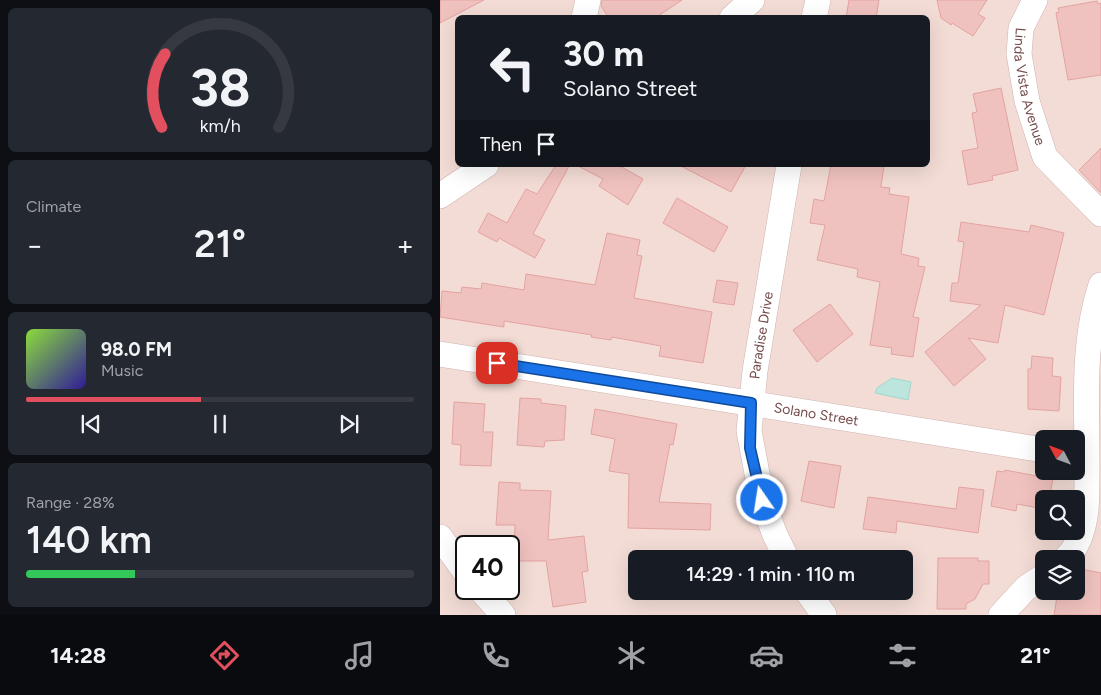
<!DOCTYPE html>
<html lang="en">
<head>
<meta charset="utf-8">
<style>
	:root { --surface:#171b24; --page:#242831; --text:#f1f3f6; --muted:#9ea1a6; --line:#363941; --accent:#e24f5f }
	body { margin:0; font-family:Figtree,sans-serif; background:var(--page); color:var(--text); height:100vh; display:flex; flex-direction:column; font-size:19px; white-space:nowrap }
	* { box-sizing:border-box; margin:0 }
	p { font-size:16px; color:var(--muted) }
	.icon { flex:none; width:28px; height:28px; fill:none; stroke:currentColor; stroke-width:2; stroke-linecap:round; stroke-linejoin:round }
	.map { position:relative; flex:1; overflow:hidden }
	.details { display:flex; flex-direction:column; gap:8px; padding:8px; background:#0d0f14; width:440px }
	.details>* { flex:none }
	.guide { position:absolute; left:15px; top:15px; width:475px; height:152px; border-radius:8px; box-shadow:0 5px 20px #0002; background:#171b24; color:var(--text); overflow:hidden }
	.needle { width:32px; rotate:311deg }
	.tools { position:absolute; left:595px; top:430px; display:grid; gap:10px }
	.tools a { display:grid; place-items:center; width:50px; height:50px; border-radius:8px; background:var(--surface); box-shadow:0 5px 20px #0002; font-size:25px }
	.speed { position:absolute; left:15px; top:535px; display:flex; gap:10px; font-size:25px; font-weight:700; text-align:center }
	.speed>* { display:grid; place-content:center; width:65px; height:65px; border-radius:50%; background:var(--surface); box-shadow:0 5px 20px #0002; line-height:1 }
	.speed .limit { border:2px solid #111; border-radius:8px; background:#fff; color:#111 }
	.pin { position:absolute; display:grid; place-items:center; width:42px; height:42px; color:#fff; margin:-21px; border-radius:10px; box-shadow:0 2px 8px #0006 }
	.me { position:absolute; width:55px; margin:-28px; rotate:347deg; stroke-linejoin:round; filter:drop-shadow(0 0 4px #0008) }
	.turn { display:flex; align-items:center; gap:18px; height:105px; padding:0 25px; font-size:22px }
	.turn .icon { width:65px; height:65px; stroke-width:2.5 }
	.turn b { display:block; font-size:35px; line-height:42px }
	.then { display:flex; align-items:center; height:48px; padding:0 25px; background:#0003; gap:10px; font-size:19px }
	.big { font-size:38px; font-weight:600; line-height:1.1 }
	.details .tile { flex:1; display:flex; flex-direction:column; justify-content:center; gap:8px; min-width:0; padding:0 18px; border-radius:8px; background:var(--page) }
	.details .dial { align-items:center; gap:0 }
	.dial svg { height:130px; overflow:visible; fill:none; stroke:var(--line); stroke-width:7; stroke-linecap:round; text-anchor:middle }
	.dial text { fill:var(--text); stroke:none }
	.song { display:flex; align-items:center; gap:15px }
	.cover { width:60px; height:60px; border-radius:8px; background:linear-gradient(135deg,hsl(90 70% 55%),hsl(250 70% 35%)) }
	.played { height:5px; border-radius:2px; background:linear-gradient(90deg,var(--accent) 45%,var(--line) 45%) }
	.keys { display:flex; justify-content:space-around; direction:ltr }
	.heat { display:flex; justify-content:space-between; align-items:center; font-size:28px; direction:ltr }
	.charge { height:8px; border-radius:4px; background:linear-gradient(90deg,#34c759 28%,var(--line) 0) }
	.trip { position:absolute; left:188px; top:550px; width:285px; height:50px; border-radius:8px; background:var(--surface); box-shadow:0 5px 20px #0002; font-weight:600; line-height:50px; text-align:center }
	.tab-bar { display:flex; height:80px; justify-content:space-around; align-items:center; background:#090b0e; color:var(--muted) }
	.tab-bar .icon { width:35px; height:35px }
	.tab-bar .active { color:var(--accent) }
	.tab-bar b { font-size:22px; color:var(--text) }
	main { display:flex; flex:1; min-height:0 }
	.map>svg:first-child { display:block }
	.residential { fill:#f3dcd5; fill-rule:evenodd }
	.water { fill:#bbe5dd; stroke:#a2d7cd }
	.building { fill:#f0c2bf; stroke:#e3a3a0 }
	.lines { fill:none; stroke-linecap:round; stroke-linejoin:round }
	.minor-casing { stroke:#cfb3b0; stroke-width:26 }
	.minor { stroke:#fff; stroke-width:25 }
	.route-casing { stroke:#114b97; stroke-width:12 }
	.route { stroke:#1a73e8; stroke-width:9 }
	.labels { text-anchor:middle; stroke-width:4.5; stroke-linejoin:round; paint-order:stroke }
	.street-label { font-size:14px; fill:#754c4c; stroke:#fef2ed }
</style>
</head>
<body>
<main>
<section class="details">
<div class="tile dial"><svg viewBox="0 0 100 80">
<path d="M14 69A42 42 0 1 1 86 69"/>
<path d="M14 69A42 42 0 0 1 16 24" stroke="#e24f5f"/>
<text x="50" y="56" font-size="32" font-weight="700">38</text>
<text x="50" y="72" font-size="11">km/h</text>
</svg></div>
<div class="tile"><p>Climate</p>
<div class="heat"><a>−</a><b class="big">21°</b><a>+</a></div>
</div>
<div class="tile">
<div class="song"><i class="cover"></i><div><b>98.0 FM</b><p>Music</p></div></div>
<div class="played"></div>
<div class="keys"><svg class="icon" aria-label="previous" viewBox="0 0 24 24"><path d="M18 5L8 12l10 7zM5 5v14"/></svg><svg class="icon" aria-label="pause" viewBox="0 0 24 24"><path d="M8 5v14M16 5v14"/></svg><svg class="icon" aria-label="next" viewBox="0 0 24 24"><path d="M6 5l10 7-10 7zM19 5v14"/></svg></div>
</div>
<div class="tile"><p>Range · 28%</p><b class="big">140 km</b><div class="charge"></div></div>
</section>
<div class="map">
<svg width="661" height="615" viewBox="0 0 661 615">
	<rect width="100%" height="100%" fill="#fcece6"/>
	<!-- residential -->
	<path class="residential" d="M0,0H661V615H0ZM18,18H488V165H18ZM604,439H636V471H604ZM604,499H636V531H604ZM26,546H69V589H26ZM196,559H464V591H196ZM604,559H636V591H604Z"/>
	<!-- water -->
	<path class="water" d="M452,378L471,382L468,400L435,393L437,388Z"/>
	<!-- building -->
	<g class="building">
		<path d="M0,0H44L0,23Z"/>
		<path d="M162,0H242L215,18H169L161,6Z"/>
		<path d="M409,0H439L436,18H406Z"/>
		<path d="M497,0H547L538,14L545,18L533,36L512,23L511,25L501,18Z"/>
		<path d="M657,1L658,4L661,3V75L628,80L616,13L619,12L618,8Z"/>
		<path d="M561,88L578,170L552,176L553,180L528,185L522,151L538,148L532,113L537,112L533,94Z"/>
		<path d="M661,148V193L639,170Z"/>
		<path d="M116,165L129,166L93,234L105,240L95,258L59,238L57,242L38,232L48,213L67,223L86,189L97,194Z"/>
		<path d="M136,165H178L203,179L188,205L159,186L163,179Z"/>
		<path d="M239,165H306L291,192Z"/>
		<path d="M391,165H444L441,187L450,188L449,194L469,197L461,254L479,258L478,266L485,267L473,317L479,318L473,357L451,354L452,348L430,345L440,282L417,277L418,269L377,260L385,225L370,223L374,199L384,201Z"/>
		<path d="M237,198L288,227L274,252L223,223Z"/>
		<path d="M521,222L589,232L591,225L624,233L604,315L565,305L558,343L528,338L546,359L514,386L485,352L541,305L510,301L512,283H518L524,242L518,241Z"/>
		<path d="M167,233L200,240L197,255L202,256L194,298L272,312L263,363L219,356L221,346L172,337L171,340L151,337L152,335L64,321V327L0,317L2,291L21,293L22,287L41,289L42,283L84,290L86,274L155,285Z"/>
		<path d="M277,280L298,283L294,305L273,302Z"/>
		<path d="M390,304L413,334L377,362L353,330Z"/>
		<path d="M592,356L613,358L612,376L621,377L619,411L588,409V369H591Z"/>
		<path d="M80,398L101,399V403L126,406L124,440L105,441L104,447L77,445Z"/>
		<path d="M14,402L45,404L43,432H53L51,466L20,465L21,445L12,444Z"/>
		<path d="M155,409L237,424L233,445L230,444L219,502L271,504L270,530L188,528L189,474L169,471L175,439L151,434Z"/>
		<path d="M369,461L401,466L394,508L361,501Z"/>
		<path d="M565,470L613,479L609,499H604V509L577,504L576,511L551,506L557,471L564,472Z"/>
		<path d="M59,482L80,483V490L111,491L108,540L144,536L148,571L142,572L146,602L113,607L106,561H74L75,525H56Z"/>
		<path d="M519,487L544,490L538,533L457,521L456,533L423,529L428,497L516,509Z"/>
		<path d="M498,558H538V561H549V584H543L535,599L526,604V609H497Z"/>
		<path d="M636,568L661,573V615H614L618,591H636Z"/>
	</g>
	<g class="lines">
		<defs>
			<g id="minor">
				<path id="s1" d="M595,0L581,28L579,54L587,101L605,157L661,214"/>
				<path d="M144,18L148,0"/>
				<path d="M292,18L312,0"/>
				<path d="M374,18L378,0"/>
				<path d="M0,196L46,165"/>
				<path id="s2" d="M0,354L604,450"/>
				<path d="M0,537L26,573"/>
				<path id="s3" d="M347,559L335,535L322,500L309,431L315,371L349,165"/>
				<path d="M625,559C639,547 644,527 646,510C651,436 637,357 661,285"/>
				<path d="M40,589L63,615"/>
				<path d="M367,591L384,615"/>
				<path d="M561,615L586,588L604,576"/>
			</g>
		</defs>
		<!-- minor casing -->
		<use href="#minor" class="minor-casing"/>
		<!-- minor -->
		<use href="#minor" class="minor"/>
	</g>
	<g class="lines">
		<defs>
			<path id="route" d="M57,363L311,403L310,448L322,500"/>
		</defs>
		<!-- route casing -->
		<use href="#route" class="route-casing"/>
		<!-- route -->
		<use href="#route" class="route"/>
	</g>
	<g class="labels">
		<!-- street labels -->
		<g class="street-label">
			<text dy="5" stroke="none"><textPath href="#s1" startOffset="91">Linda Vista Avenue</textPath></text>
			<text dy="5" stroke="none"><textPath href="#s3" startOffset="231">Paradise Drive</textPath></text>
			<text dy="5" stroke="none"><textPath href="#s2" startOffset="381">Solano Street</textPath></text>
		</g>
	</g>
</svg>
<div class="tools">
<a><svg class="needle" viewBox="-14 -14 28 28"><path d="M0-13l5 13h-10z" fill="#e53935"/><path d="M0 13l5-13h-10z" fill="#9ea1a6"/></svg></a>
<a><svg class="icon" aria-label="search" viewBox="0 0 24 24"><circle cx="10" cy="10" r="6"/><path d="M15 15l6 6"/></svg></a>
<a><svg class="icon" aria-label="layers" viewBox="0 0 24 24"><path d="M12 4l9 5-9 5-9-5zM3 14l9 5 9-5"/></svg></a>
</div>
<div class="speed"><div class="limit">40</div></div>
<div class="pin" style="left:57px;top:363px;background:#d93025"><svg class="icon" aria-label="arrive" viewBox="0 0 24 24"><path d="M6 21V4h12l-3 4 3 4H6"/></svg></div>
<svg class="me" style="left:322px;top:500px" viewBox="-20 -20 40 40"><circle r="17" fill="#1a73e8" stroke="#fff" stroke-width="3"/><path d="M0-11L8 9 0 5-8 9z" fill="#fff"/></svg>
<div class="trip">14:29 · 1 min · 110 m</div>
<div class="guide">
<div class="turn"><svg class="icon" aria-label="left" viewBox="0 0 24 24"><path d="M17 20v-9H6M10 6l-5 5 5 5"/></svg><div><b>30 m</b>Solano Street</div></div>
<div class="then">Then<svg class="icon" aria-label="arrive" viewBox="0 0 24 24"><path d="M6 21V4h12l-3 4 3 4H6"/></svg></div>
</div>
</div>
</main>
<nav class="tab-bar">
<b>14:28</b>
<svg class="icon active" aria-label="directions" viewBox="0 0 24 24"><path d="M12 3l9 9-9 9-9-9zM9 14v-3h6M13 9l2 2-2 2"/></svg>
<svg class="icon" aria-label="music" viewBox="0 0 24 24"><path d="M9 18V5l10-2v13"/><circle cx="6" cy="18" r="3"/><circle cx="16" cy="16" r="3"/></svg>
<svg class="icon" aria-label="phone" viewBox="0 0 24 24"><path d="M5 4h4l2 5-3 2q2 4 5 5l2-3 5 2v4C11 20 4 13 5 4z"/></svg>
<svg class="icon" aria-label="climate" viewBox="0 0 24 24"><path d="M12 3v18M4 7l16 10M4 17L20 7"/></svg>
<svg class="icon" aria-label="car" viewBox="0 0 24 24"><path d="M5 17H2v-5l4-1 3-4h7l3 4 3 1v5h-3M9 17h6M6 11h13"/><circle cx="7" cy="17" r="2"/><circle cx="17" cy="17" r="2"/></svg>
<svg class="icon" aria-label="filters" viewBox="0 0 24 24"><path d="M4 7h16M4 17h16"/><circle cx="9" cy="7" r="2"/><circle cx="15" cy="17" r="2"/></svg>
<b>21°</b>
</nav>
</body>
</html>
